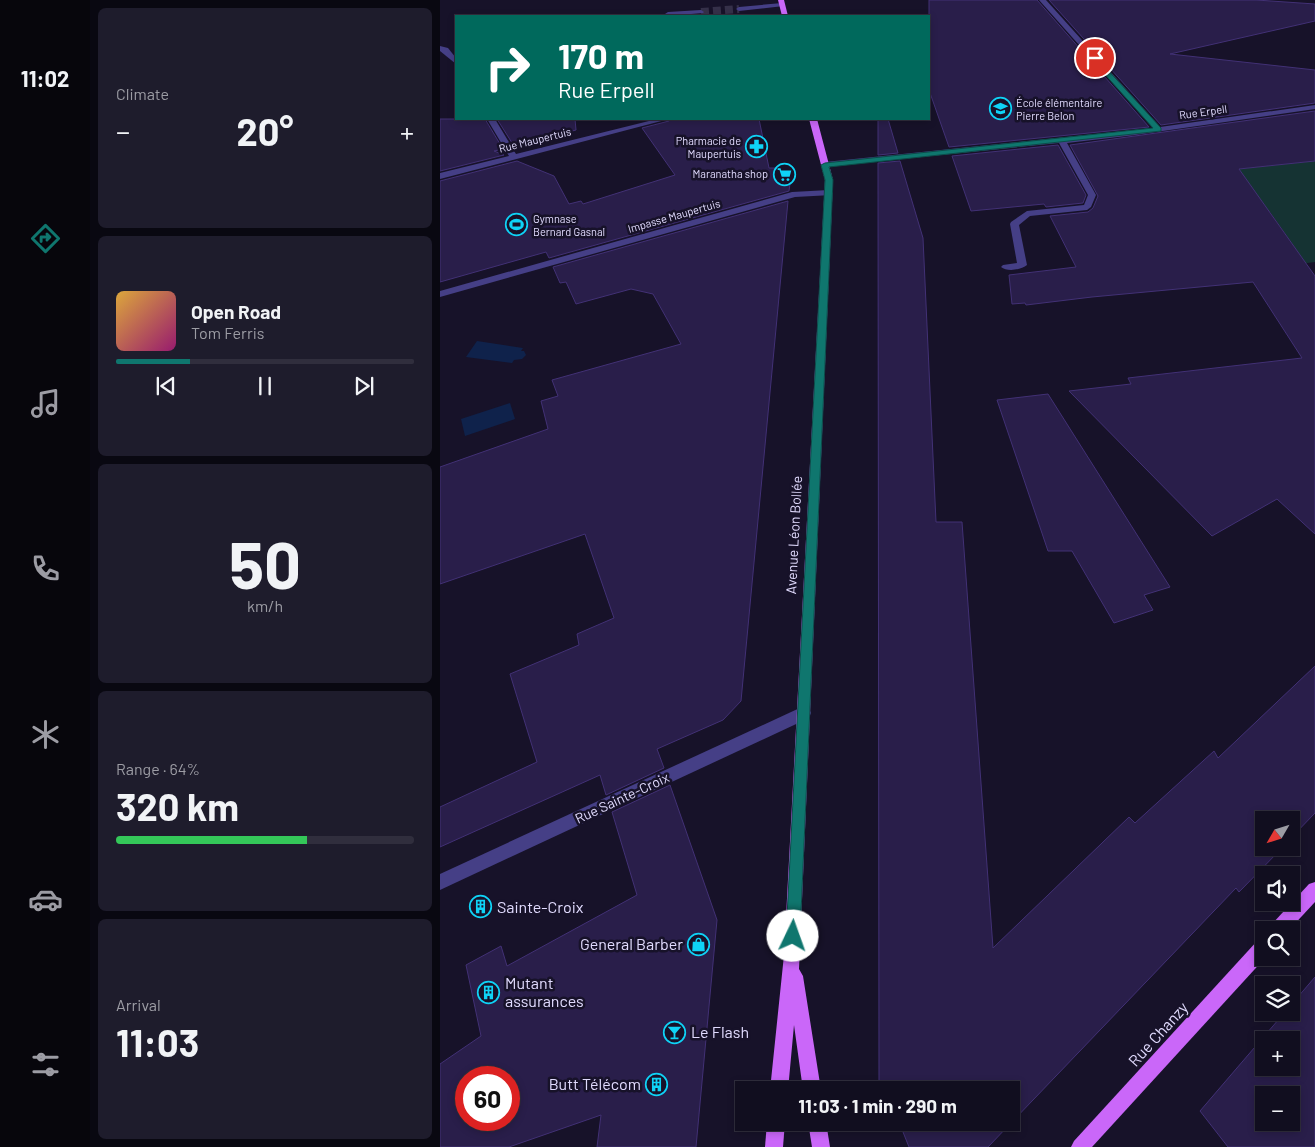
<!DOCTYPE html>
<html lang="en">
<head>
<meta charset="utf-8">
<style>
	:root { --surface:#110e1f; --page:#1e1c2c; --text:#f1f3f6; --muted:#9c9ca4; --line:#302e3d; --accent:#0f766e }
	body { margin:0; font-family:Barlow,sans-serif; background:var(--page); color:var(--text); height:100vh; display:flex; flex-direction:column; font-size:19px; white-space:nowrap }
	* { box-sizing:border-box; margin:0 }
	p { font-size:16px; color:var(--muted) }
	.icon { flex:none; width:28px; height:28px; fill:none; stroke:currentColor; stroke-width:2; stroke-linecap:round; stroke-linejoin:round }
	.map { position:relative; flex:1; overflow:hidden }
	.details { display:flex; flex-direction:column; gap:8px; padding:8px; background:#090811; width:350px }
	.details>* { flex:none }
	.top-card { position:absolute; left:15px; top:15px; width:475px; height:105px; border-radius:0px; box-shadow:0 2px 8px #0003,0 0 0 1px var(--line); background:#00695c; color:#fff; overflow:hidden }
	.needle { width:32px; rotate:231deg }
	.controls { position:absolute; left:815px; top:811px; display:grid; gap:10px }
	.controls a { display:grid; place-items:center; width:45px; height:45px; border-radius:0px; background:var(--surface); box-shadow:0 2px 8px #0003,0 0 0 1px var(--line); font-size:25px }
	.speed { position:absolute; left:15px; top:1066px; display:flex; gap:10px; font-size:25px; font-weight:700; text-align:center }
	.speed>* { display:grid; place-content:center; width:65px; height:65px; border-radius:50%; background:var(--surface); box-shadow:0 2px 8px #0003,0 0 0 1px var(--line); line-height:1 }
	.speed .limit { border:8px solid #d22; background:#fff; color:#111 }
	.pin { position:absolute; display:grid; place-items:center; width:42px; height:42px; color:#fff; margin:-21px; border:2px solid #fff; border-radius:50%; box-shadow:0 1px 5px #0007 }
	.me { position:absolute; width:55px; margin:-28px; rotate:3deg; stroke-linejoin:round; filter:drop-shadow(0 0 4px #0008) }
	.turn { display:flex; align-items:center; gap:18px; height:105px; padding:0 20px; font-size:22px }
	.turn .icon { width:65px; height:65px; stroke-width:2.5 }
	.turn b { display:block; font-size:35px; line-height:42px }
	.big { font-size:38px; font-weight:700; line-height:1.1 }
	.details .card { flex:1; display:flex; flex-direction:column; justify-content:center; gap:8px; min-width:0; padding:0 18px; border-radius:8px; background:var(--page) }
	.details .dial { align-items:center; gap:0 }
	.dial b { font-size:65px; line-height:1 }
	.song { display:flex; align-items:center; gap:15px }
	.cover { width:60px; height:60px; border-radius:8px; background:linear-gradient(135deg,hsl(40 70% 55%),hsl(320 70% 35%)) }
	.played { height:5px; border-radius:2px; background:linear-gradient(90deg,var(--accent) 25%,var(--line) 25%) }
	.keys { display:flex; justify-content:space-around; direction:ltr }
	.heat { display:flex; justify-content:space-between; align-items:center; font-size:28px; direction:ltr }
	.charge { height:8px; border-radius:4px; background:linear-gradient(90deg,#34c759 64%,var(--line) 0) }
	.trip { position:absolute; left:295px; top:1081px; width:285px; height:50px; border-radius:0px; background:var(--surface); box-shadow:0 2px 8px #0003,0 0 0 1px var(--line); font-weight:700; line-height:50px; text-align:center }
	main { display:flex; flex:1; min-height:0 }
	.tabs { display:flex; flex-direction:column; width:90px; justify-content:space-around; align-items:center; background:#07060c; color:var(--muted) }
	.tabs .icon { width:35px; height:35px }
	.tabs .selected { color:var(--accent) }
	.tabs b { font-size:22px; color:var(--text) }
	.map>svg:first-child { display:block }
	.green { fill:#153333 }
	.water { fill:#0f224b }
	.building { fill:#291e4a; stroke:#423175; fill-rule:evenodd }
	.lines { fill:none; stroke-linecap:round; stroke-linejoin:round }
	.minor-tunnel { stroke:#353049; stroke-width:8; stroke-dasharray:8 4; stroke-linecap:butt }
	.path { stroke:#35b8b7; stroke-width:4; stroke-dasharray:3 5; stroke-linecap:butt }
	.minor { fill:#453f86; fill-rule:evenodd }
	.major { fill:#ca67f9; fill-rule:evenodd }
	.route { fill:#0f766e; stroke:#0a4d48 }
	.labels { text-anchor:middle; stroke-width:5; stroke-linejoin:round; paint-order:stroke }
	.far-poi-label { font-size:11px; fill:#e1dbfe; stroke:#171229; text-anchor:start }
	.far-street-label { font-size:11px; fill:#e1dbfe; stroke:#171229 }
	.street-label { font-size:14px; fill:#e1dbfe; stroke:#171229 }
	.near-poi-label { font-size:16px; fill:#e1dbfe; stroke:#171229; text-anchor:start }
	.near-street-label { font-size:16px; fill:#e1dbfe; stroke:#171229 }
</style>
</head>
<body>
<main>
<nav class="tabs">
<b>11:02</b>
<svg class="icon selected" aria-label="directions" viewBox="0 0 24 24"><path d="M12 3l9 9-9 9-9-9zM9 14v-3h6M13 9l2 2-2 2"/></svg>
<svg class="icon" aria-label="music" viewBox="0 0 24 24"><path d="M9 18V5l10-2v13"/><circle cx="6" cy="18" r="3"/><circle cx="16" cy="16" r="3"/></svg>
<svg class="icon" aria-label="phone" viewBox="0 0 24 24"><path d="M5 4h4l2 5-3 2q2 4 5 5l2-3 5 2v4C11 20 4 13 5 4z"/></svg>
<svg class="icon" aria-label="climate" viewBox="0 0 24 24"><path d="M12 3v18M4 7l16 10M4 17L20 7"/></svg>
<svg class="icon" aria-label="car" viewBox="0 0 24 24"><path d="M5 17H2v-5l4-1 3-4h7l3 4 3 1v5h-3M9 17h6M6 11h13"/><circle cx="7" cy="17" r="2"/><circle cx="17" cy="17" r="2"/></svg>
<svg class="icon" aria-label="filters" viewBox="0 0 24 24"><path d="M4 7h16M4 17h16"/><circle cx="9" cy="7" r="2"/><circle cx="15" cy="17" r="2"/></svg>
</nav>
<section class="details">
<div class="card"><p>Climate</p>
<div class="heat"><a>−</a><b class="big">20°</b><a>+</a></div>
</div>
<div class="card">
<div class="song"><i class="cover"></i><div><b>Open Road</b><p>Tom Ferris</p></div></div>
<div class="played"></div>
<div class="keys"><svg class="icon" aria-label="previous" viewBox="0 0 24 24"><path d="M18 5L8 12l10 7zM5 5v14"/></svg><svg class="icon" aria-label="pause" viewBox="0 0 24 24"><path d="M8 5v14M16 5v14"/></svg><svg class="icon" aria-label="next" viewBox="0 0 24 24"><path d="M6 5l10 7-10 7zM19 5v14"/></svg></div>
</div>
<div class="card dial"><b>50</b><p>km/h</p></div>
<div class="card"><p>Range · 64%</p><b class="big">320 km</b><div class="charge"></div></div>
<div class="card"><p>Arrival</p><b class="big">11:03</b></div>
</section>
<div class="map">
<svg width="875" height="1147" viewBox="0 0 875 1147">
	<rect width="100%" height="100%" fill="#171229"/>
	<!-- green -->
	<path class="green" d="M875,161V262L860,264L859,254L830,212L787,217L798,169Z"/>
	<!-- water -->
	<g class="water">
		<path d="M37,341L83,348L81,351H84L86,355L82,359L74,360L72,363L26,357Z"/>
		<path d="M70,403L75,419L25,436L21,419Z"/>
	</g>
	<!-- building -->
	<g class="building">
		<path d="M489,0H597L709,127L509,147L489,90Z"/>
		<path d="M609,0H816L875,4V21L730,54L875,70V103L721,125Z"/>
		<path d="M875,111V161L799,169L875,276V534L837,499L772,536L629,391L691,384L688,378L862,358L813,282L652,297L586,305L585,303L572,304L569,275L636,267L610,216L648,212L653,208L658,196L630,145Z"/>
		<path d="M0,119H45L63,149L54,151L64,155L0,171Z"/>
		<path d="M57,119H135L136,130L74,146Z"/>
		<path d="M231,119H319L329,168H352L349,191L109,258L106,252L0,282V181L77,161L114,176L129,204L141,201L143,204L235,175L202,128L229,121Z"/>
		<path d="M438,119H448L458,153L438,155Z"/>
		<path d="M618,145L646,195L643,203L606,207L604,204L531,211L512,156Z"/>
		<path d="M460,161L483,238L496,522H522L553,948L689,817L695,823L774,751L778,758L875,666V813L851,838V820H824V848H842L799,892L796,888L548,1147H469L459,1122H571V1090H439L438,163Z"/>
		<path d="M348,201L301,701L283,720L217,749L224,768L166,795L160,775L0,847V807L97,762L70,674L139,645L137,634L174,618L145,534L0,584V467L108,429L101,401L118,396L112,380L241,344L213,294L191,289L136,304L126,282L120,283L113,267Z"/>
		<path d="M608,394L730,587L704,595L713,610L674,623L632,551H608L557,400Z"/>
		<path d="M230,785L277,920L256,1147H157L161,1115L69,1147H0V1064L41,1036L26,965L61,946L67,966L197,895L172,812ZM26,1078H69V1120H26Z"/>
		<path d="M875,977V1147H788L760,1111L845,1012H851V1005ZM824,1040H851V1068H824ZM824,1095H851V1122H824Z"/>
	</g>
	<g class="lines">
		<!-- minor-tunnel -->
		<path class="minor-tunnel" d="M261,12L299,9"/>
		<!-- path -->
		<path class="path" d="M851,956L857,949"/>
		<!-- minor -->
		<g class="minor">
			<path d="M599,0H606L720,127L875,105V109L695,135L627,143L656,195L651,207L647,210L590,216L579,225L587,265C581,270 567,272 561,267L563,265L577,263L570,224L571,222L587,211L644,205L648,195L619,143L382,167L381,165L385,162L713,128Z"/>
			<path d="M342,3L345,5L344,6L299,11L296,9L299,7Z"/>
			<path d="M261,10L264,12L263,13L228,16L225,14L228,12Z"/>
			<path d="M0,46L8,48L16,58V64L0,51Z"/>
			<path d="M47,119H55L76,154L217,119H229L0,179V173L69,156Z"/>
			<path d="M389,190L393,193L392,195L355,197L0,297V291L352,192Z"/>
			<path d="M364,706L369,708L371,713L369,718L0,890V874Z"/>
		</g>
		<!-- major -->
		<g class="major">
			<path d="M338,0H344L348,16H342Z"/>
			<path d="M369,119H377L393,180L359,969L363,976L381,1090H363L354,1025L348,1090H330L344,955L385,180Z"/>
			<path d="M875,882V902L849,930H830L832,924L869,884Z"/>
			<path d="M824,938L825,958L652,1147H631L634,1141L818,940Z"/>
			<path d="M327,1122H345L343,1147H325Z"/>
			<path d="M368,1122H386L390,1147H372Z"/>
		</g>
	</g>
	<!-- route -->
	<path class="route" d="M655,56L721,128V131L389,167L393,180L360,936L358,942L353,944L348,942L346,936L385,180L381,165L385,163L713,128L652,60L651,58Z"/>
	<!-- icons -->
	<defs>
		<symbol id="school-ring" viewBox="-11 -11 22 22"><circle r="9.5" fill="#171229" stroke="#0fd3f6" stroke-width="1.5"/><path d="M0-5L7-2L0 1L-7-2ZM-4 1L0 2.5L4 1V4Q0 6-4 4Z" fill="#0fd3f6"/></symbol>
		<symbol id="pharmacy-ring" viewBox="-11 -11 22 22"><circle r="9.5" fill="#171229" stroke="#0fd3f6" stroke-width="1.5"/><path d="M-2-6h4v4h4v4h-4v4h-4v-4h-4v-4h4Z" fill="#0fd3f6"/></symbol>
		<symbol id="supermarket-ring" viewBox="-11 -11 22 22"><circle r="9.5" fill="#171229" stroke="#0fd3f6" stroke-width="1.5"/><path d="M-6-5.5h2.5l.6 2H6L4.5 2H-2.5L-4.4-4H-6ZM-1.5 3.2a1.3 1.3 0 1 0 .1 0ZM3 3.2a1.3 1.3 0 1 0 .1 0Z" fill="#0fd3f6"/></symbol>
		<symbol id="stadium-ring" viewBox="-11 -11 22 22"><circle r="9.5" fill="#171229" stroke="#0fd3f6" stroke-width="1.5"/><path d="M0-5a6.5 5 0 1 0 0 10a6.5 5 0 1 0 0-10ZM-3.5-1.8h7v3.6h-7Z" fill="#0fd3f6"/></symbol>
		<symbol id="building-ring" viewBox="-11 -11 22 22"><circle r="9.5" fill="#171229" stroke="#0fd3f6" stroke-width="1.5"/><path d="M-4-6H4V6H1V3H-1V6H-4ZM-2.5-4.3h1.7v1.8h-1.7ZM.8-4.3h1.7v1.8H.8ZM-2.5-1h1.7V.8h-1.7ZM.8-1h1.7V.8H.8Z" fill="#0fd3f6"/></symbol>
		<symbol id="shop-ring" viewBox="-11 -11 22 22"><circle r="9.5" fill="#171229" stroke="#0fd3f6" stroke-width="1.5"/><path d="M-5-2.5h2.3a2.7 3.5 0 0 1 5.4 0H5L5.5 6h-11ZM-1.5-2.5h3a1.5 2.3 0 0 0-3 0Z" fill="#0fd3f6"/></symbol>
		<symbol id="bar-ring" viewBox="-11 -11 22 22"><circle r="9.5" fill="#171229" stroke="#0fd3f6" stroke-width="1.5"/><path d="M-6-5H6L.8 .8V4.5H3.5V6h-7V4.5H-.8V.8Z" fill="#0fd3f6"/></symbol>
	</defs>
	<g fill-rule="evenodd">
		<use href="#school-ring" x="548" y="96" width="25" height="25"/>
		<use href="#pharmacy-ring" x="304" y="134" width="25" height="25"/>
		<use href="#supermarket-ring" x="332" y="162" width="25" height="25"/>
		<use href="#stadium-ring" x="64" y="212" width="25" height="25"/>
		<use href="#building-ring" x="28" y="894" width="25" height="25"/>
		<use href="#shop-ring" x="246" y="932" width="25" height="25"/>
		<use href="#building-ring" x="36" y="980" width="25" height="25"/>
		<use href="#bar-ring" x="222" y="1020" width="25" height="25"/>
		<use href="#building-ring" x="204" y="1072" width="25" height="25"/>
	</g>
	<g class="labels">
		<!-- far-poi labels -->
		<g class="far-poi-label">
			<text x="576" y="107">École élémentaire<tspan x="576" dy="13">Pierre Belon</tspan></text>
			<text x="301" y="145" text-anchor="end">Pharmacie de<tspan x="301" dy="13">Maupertuis</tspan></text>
			<text x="328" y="178" text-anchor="end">Maranatha shop</text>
			<text x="93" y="223">Gymnase<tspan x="93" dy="13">Bernard Gasnal</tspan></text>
		</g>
		<!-- far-street labels -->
		<g class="far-street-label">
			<text transform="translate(763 112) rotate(-8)" y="4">Rue Erpell</text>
			<text transform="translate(95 140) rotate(-14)" y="4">Rue Maupertuis</text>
			<text transform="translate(234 216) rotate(-16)" y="4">Impasse Maupertuis</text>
		</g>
		<!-- street labels -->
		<g class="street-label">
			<text transform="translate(354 535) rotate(-87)" y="5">Avenue Léon Bollée</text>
			<text transform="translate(182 798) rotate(-25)" y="5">Rue Sainte-Croix</text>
		</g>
		<!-- near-poi labels -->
		<g class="near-poi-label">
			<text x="57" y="913">Sainte-Croix</text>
			<text x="243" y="950" text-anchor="end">General Barber</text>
			<text x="65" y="989">Mutant<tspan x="65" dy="18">assurances</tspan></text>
			<text x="251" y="1038">Le Flash</text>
			<text x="201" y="1090" text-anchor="end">Butt Télécom</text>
		</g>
		<!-- near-street labels -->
		<g class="near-street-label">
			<text transform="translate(718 1034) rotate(-48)" y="6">Rue Chanzy</text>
		</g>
	</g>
</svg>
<div class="controls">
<a><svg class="needle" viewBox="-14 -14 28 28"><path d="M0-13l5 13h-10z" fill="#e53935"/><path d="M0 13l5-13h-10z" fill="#9c9ca4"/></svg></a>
<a><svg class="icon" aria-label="sound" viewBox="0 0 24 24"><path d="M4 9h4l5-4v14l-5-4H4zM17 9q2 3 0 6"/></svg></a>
<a><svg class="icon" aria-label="search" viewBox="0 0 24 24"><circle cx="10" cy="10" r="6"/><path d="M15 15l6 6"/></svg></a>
<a><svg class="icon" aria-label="layers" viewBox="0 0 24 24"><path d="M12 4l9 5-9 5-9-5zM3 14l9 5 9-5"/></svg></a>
<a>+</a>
<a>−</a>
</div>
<div class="speed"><div class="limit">60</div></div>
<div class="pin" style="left:655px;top:58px;background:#d93025"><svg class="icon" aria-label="arrive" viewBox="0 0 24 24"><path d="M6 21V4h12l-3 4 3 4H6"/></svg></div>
<svg class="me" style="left:353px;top:936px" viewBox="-20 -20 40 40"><circle r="19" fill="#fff"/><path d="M0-13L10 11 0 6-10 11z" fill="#0f766e"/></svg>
<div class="trip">11:03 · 1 min · 290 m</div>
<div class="top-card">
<div class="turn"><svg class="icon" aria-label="right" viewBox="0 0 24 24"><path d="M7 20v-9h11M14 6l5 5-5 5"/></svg><div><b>170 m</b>Rue Erpell</div></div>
</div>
</div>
</main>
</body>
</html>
